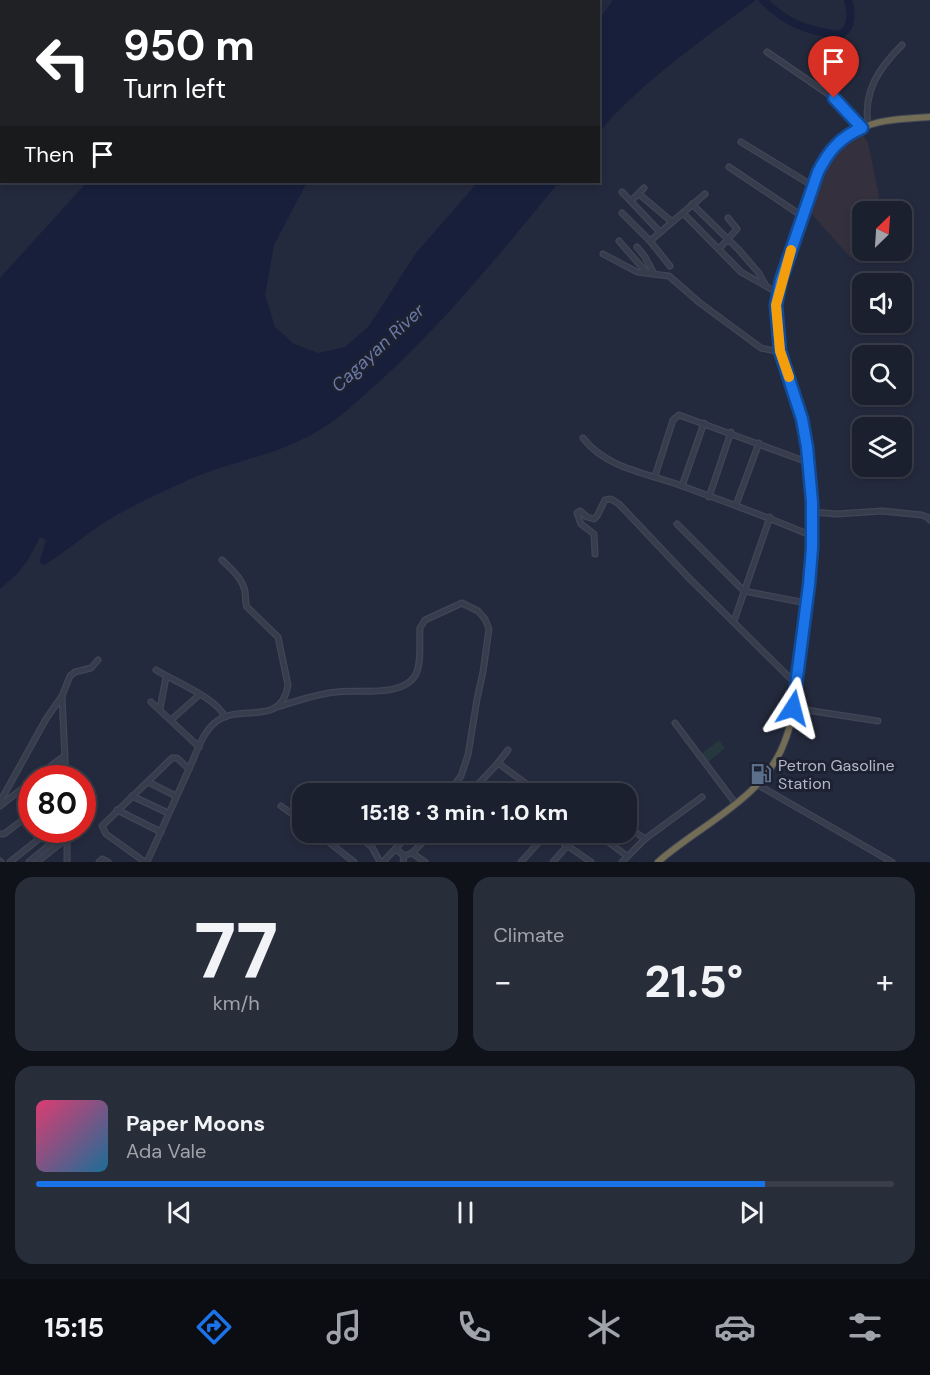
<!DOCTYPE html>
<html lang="en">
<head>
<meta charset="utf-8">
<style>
	:root { --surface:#1b202e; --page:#282d3a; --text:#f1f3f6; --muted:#a0a3aa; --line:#393e4a; --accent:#1a73e8 }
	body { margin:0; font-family:"DM Sans",sans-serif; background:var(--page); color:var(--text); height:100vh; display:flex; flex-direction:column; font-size:22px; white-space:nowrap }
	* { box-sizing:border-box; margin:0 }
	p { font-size:20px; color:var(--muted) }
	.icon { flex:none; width:33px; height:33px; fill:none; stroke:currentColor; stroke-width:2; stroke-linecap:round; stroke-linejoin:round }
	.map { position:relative; height:862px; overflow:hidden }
	.sheet { display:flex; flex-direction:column; gap:15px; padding:15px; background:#0f1219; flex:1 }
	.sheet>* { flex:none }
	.hud { position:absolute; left:0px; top:0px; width:600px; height:183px; box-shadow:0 3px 9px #0003,0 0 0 2px var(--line); background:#202124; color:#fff; overflow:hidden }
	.needle { width:39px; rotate:25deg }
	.buttons { position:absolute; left:852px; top:201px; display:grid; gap:12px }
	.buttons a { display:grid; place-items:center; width:60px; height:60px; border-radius:12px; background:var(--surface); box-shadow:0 3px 9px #0003,0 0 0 2px var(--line); font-size:30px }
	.speed { position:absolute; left:18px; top:765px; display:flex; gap:12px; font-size:30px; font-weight:700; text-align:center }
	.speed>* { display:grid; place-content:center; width:78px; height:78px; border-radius:50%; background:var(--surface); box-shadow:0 3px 9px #0003,0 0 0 2px var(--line); line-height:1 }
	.speed .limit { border:9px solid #d22; background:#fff; color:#111 }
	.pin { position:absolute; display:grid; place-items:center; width:51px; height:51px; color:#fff; margin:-62px -26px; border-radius:50% 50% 50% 0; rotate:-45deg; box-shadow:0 0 6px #0007 }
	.pin .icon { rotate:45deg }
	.me { position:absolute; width:66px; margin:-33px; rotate:9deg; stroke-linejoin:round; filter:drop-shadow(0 0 4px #0008) }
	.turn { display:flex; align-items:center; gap:21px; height:126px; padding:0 24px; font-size:27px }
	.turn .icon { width:78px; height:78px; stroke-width:2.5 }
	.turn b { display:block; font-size:42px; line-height:51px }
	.then { display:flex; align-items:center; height:57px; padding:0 24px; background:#0003; gap:12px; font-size:22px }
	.big { font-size:45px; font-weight:800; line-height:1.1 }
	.sheet .card { flex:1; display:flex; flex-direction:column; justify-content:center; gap:9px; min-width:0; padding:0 21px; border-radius:18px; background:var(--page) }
	.sheet .dial { align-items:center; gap:0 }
	.dial b { font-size:78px; line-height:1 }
	.song { display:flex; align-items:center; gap:18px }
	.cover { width:72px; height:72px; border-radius:9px; background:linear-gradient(135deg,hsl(340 70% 55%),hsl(200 70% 35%)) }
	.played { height:6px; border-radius:3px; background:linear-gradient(90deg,var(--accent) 85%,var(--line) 85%) }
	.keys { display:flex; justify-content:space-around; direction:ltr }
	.heat { display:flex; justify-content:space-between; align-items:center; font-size:33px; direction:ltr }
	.sheet .tiles { flex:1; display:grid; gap:15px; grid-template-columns:1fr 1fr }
	.card:last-child { grid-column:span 2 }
	.trip { position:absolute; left:292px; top:783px; width:345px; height:60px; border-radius:18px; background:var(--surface); box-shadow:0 3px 9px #0003,0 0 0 2px var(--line); font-weight:800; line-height:60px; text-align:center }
	.tabs { display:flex; height:96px; justify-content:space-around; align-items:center; background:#0b0d12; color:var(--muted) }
	.tabs .icon { width:42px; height:42px }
	.tabs .current { color:var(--accent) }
	.tabs b { font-size:27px; color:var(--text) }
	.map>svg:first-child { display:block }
	.medical { fill:#35303e }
	.green { fill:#26373e }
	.water { fill:#171f3b }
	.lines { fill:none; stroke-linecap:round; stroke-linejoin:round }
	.river { stroke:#171f3b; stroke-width:8 }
	.minor-casing { stroke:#414656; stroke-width:7 }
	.highway-casing { stroke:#404555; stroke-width:8 }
	.minor { stroke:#383d4d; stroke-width:4.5 }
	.highway { stroke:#736d55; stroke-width:6 }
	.route-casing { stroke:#114b97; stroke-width:15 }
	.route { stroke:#1a73e8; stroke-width:10 }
	.slow { stroke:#f59e0b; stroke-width:10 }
	.labels { text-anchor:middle; stroke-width:6; stroke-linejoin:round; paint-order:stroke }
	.poi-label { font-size:16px; fill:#b4b8c9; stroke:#1d2232; text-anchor:start }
	.water-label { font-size:18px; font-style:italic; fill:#6d7aa7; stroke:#1d2232 }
</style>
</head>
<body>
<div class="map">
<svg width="930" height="862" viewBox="0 0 930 862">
	<rect width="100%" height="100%" fill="#242a3d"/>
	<!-- medical -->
	<path class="medical" d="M862,134L868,143L879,196L877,211L862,212V250L871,251L866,259L850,257L810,212L815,188L823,169L838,148Z"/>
	<!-- green -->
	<path class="green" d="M719,740L725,748L707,763L700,755Z"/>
	<!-- water -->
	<g class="water">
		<path d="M252,0H423L250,1Z"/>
		<path d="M613,0H756C701,41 644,80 599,132V20Z"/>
		<path d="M87,182H307L274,245L265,295L275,327L294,344L318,353L345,347L369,326L416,253L478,182H559C501,252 447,320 380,381C359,399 340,419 316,432C276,456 230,461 188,480C164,491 138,503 115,516C90,530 69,550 44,565L40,563V560L46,540L40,537L28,560L17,574L0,589V278Z"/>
	</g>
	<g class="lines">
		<!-- river -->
		<path class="river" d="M763,0C787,24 808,31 840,35C853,27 852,13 848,0"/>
		<defs>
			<g id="minor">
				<path d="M767,52L834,98L862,128"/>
				<path d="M868,125C863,91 879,68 902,45"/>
				<path d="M741,142L813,186"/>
				<path d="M729,167L802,216"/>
				<path d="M622,192L659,231"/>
				<path d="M639,194L671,221"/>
				<path d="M631,201L644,188"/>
				<path d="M692,204L739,250L758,272L765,284"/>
				<path d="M622,213L650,241L670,266"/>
				<path d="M683,213L741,272L778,293"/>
				<path d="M619,241L647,273"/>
				<path d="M650,241L705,194"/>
				<path d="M637,247L645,257L654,274"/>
				<path d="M719,249L737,229L728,218"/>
				<path d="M603,254L637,272L669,276L700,303L761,348L780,352"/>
				<path d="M583,438C607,469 647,473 682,486C725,502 769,517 812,536"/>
				<path d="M655,476L673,420L679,415L810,463"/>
				<path d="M682,486L704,423"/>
				<path d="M709,497L731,432"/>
				<path d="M736,505L759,443"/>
				<path d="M812,512L837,514L882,511L922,515L927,517L930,520"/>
				<path d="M677,524L744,591L806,603"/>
				<path d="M595,554L594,534L581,524L577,513L580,511L587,517L594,519L597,516L605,500L611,499L619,504L688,577L797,685"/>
				<path d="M734,621L770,517"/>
				<path d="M156,670C174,681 217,698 225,717"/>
				<path d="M62,697L66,778"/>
				<path d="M151,702L199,747"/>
				<path d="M277,707C297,701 316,694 336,692C358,689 404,698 416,674C422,662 419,641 420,628L425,620L462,603L478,611L485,619L489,629L483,672L477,699L468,755L461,776L447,794"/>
				<path d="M793,708L878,721"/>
				<path d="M160,709L166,677"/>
				<path d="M171,720L199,695"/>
				<path d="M675,723L736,804"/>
				<path d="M498,763L540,794"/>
				<path d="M35,778L64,756"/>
				<path d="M148,782L176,796"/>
				<path d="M479,783L493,794"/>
				<path d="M758,785L892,862"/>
				<path d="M469,794L498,763L508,750"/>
				<path d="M132,796L168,813"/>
				<path d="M0,802L46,719L62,696L70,676L75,672L91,668L98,660"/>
				<path d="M0,806L32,781"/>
				<path d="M281,806L303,822"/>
				<path d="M117,810L161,832"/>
				<path d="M627,826L645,839"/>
				<path d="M316,832L354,862"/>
				<path d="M354,832L372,847L380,862"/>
				<path d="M548,832L591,862"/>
				<path d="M595,832L627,856"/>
				<path d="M0,834H4L32,813"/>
				<path d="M67,838V862"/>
				<path d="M499,838L503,832"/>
				<path d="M396,849L404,856L403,862"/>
				<path d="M412,853L425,862"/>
				<path d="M404,856L412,853L433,832"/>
				<path d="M0,861L1,862"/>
				<path d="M10,862L50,830"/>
				<path d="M29,862L67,830"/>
				<path d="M37,862L67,838"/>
				<path d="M99,862L102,859L108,862"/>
				<path d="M145,862L106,834L102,826L172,758H177L189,769"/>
				<path d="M147,862C161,831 175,800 189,769C197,752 202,732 217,721C241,703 281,728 288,685L278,637L247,607C244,601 247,595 244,588C241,577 230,568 222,560"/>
				<path d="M383,862L411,832"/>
				<path d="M521,862L548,832"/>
				<path d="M553,862L567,846"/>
				<path d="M622,862L645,839L702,797"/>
			</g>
			<path id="highway" d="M658,862C702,823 766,798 786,738C796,710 798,678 801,649C808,586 815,526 810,463C807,438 800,412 792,388C787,372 780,357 778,340C777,329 775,316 776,304C778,286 785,269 791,252C801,219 814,163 840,141C865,119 898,119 930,117"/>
		</defs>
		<!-- minor casing -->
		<use href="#minor" class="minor-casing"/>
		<!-- highway casing -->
		<use href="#highway" class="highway-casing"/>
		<!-- minor -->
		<use href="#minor" class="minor"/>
		<!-- highway -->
		<use href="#highway" class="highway"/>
	</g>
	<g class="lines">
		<defs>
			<path id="route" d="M793,708L809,585L812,548V502L807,447L802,419L780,351L776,305L781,280L818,172C828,152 840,137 862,128L834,98"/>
		</defs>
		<!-- route casing -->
		<use href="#route" class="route-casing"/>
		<!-- route -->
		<use href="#route" class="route"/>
		<!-- slow -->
		<path class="slow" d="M789,377L780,351L776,305L791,250"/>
	</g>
	<!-- icons -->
	<defs>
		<symbol id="fuel-bare" viewBox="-9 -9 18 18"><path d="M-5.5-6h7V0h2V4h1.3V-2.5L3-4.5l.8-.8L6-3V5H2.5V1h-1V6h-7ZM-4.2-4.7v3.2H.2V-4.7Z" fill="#5c6f8a" stroke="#1d2232" stroke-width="2.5" paint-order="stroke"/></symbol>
	</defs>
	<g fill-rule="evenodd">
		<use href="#fuel-bare" x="746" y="759" width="30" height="30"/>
	</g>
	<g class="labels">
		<!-- poi labels -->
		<g class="poi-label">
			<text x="778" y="771">Petron Gasoline<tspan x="778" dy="18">Station</tspan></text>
		</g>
		<!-- water labels -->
		<g class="water-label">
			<text transform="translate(378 348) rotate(-43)" y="6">Cagayan River</text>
		</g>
	</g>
</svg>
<div class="buttons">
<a><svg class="needle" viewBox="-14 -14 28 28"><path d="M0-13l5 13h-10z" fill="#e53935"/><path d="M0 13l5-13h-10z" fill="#a0a3aa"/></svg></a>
<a><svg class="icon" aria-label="sound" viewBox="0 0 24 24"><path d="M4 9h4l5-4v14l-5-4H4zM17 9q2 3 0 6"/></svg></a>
<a><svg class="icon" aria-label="search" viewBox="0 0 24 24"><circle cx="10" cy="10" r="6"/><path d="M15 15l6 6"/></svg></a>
<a><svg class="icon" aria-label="layers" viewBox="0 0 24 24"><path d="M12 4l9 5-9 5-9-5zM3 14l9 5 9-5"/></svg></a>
</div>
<div class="speed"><div class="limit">80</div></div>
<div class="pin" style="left:834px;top:98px;background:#d93025"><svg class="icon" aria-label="arrive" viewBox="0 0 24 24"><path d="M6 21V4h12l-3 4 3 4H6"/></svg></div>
<svg class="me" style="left:793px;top:708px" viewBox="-20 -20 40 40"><path d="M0-17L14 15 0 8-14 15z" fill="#1a73e8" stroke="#fff" stroke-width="4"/></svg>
<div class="trip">15:18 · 3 min · 1.0 km</div>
<div class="hud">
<div class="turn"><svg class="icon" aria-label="left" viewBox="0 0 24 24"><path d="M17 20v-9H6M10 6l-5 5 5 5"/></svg><div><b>950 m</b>Turn left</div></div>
<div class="then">Then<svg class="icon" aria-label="arrive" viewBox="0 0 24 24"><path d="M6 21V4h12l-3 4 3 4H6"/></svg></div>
</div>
</div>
<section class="sheet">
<div class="tiles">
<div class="card dial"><b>77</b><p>km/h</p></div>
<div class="card"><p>Climate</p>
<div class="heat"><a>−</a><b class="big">21.5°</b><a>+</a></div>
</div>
<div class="card">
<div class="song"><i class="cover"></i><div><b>Paper Moons</b><p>Ada Vale</p></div></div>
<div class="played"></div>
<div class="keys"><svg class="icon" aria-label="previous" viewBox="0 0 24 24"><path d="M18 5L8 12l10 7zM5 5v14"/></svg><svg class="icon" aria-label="pause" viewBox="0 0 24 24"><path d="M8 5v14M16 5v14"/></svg><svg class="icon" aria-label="next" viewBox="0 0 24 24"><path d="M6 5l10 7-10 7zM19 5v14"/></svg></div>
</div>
</div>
</section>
<nav class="tabs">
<b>15:15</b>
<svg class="icon current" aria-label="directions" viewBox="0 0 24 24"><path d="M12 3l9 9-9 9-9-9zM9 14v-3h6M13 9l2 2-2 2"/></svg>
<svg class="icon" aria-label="music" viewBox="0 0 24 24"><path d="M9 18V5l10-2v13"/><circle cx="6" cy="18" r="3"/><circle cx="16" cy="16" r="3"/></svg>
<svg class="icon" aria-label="phone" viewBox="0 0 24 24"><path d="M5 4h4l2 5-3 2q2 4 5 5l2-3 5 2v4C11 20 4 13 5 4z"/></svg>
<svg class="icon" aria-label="climate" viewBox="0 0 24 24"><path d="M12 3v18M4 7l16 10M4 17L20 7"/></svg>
<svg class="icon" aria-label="car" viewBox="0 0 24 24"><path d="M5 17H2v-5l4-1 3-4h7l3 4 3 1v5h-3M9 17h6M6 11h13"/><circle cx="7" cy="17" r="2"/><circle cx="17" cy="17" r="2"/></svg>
<svg class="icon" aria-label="filters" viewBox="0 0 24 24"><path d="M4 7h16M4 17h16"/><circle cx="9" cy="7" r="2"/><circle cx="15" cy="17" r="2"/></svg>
</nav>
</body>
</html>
